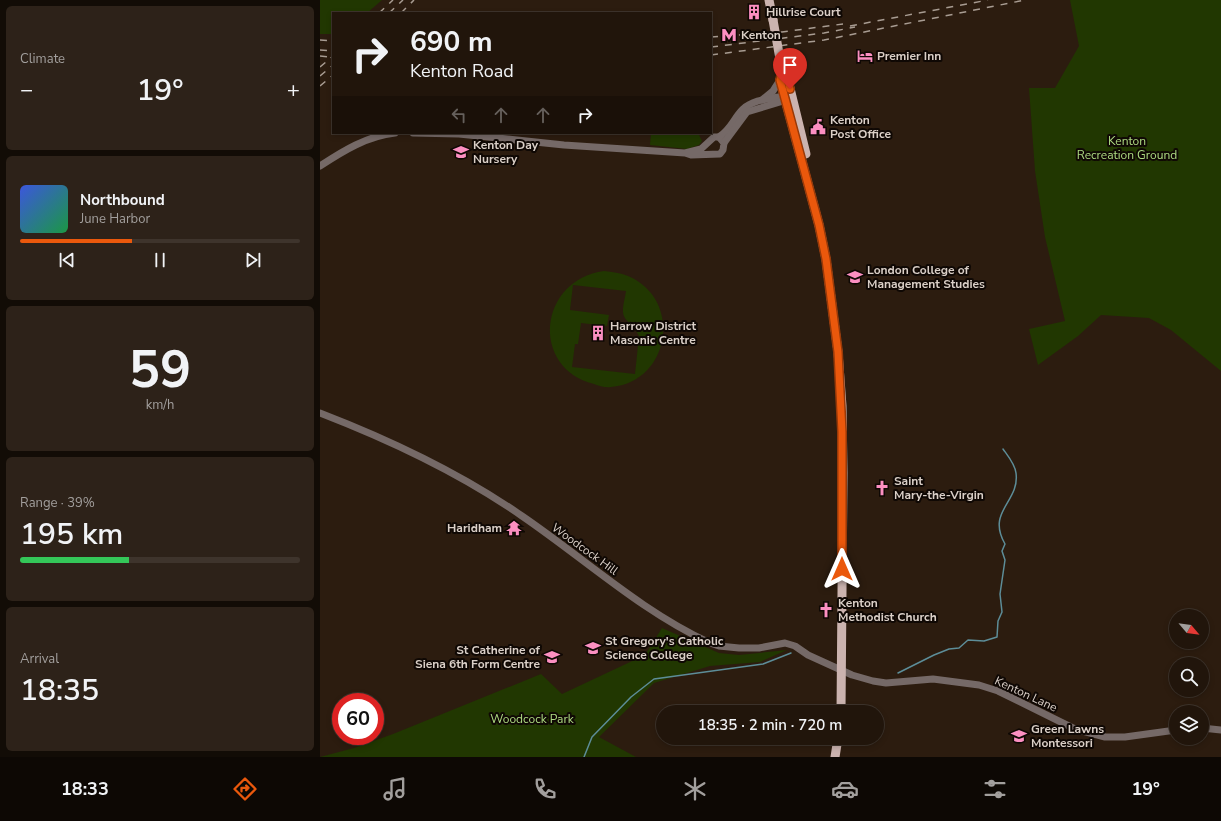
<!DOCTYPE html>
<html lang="en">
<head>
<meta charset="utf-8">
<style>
	:root { --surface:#21150b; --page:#2d2219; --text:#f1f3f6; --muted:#a29f9d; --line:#3e342c; --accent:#ea580c }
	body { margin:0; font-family:"Nunito Sans",sans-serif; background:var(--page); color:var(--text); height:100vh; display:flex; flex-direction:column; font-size:15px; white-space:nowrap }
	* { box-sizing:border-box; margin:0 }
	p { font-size:13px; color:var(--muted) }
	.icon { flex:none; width:22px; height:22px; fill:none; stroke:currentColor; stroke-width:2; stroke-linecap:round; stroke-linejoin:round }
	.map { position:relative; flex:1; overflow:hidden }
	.panel { display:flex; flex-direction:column; gap:6px; padding:6px; background:#120c06; width:320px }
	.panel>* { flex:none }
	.top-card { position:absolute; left:12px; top:12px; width:380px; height:122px; border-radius:0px; box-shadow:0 2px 6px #0003,0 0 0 1px var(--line); background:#21150b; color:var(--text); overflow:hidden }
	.needle { width:26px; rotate:119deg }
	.tools { position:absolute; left:849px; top:609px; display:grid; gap:8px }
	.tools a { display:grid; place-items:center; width:40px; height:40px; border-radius:50%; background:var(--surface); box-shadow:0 2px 6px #0003,0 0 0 1px var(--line); font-size:20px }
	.speed { position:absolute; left:12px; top:693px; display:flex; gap:8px; font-size:20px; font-weight:700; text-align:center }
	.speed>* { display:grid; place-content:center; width:52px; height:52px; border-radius:50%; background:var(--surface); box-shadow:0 2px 6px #0003,0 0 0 1px var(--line); line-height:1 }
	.speed .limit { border:6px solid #d22; background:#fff; color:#111 }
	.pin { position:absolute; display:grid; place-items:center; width:34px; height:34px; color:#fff; margin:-41px -17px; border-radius:50% 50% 50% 0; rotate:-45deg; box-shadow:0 0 4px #0007 }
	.pin .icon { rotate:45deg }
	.me { position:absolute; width:44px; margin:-22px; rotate:0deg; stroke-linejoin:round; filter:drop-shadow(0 0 3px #0008) }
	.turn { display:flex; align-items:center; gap:14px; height:84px; padding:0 12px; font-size:18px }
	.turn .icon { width:52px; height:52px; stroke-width:2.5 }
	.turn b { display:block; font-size:28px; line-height:34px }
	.lanes { display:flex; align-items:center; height:38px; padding:0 12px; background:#0003; justify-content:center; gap:20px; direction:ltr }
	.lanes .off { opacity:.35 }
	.big { font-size:30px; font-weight:600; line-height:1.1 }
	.panel .card { flex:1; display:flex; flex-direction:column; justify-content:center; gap:6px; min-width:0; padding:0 14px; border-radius:6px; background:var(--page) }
	.panel .dial { align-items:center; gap:0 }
	.dial b { font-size:52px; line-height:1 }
	.song { display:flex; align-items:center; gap:12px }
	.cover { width:48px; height:48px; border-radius:6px; background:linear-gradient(135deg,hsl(230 70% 55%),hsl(140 70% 35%)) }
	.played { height:4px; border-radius:2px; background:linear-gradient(90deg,var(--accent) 40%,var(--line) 40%) }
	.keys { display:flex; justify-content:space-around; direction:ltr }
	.heat { display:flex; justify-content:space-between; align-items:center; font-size:22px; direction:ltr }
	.charge { height:6px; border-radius:3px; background:linear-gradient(90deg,#34c759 39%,var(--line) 0) }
	.trip { position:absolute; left:336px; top:705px; width:228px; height:40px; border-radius:20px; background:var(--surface); box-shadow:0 2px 6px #0003,0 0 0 1px var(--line); font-weight:600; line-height:40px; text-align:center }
	.tabs { display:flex; height:64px; justify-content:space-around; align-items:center; background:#0d0804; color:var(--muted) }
	.tabs .icon { width:28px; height:28px }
	.tabs .active { color:var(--accent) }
	.tabs b { font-size:18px; color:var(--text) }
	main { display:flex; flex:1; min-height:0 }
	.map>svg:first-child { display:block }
	.green { fill:#213701; fill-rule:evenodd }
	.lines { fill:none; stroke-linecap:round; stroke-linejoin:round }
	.stream { stroke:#5d8d98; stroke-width:1.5 }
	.tertiary { stroke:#756967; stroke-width:7 }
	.primary { stroke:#cbb3af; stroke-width:9 }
	.rail { stroke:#a89c92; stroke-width:1.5; stroke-dasharray:7 7; stroke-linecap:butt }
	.primary-bridge { stroke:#cbb3af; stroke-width:9 }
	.route-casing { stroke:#983908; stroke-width:10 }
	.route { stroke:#ea580c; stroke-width:7 }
	.labels { text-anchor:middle; stroke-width:4; stroke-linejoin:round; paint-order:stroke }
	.poi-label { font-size:12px; font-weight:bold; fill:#dacfc7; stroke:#0f0804; text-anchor:start }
	.park-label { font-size:12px; fill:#aedb82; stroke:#0f0804 }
	.street-label { font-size:12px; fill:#dacfc7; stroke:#0f0804 }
</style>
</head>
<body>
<main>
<section class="panel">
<div class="card"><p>Climate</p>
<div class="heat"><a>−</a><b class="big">19°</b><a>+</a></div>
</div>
<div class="card">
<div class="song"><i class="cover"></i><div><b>Northbound</b><p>June Harbor</p></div></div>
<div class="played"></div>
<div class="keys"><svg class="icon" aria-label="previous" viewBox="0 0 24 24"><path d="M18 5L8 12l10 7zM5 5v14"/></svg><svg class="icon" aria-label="pause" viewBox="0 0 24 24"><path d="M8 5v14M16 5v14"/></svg><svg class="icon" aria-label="next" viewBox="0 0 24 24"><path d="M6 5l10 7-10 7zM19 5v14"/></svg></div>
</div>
<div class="card dial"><b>59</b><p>km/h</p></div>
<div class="card"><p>Range · 39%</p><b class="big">195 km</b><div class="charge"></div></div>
<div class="card"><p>Arrival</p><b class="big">18:35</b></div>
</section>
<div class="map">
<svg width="901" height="757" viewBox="0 0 901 757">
	<rect width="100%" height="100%" fill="#2c1c0f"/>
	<!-- green -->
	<g class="green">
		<path d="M0,0H62L47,13H13V34H0Z"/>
		<path d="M750,0H901V371L851,330L829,318L781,315L758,336L718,365L709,329L745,321L725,237L715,171L709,88H735L759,46Z"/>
		<path d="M331,133H378L382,141L379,145L367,149L330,145Z"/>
		<path d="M284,271C292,272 301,273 308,276C363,299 351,382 291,387C286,388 279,386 274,384C210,368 218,280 284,271ZM253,285L306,291C304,305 298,317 312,324L319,336L315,374L252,367L255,344H258L261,323L287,326L289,315L250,310Z"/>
		<path d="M342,628L399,653L419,655L467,650L440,662L390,666L334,683L279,737L316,757H0L34,748L73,734L221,674L242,694L325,655Z"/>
	</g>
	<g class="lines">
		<!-- stream -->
		<g class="stream">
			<path d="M578,673L614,655L629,649L639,648L648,640L664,641L677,637L678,621L682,612L680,594L685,560L682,551L685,544C666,511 700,502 696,473C695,464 688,456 683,449"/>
			<path d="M264,757L272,737L311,697L334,679L443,664L471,653"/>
		</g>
		<!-- tertiary -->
		<g class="tertiary">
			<path d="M442,100L453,91L460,80"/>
			<path d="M93,133L139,134L244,145L365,153L371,155L400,154L403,150L404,143L399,137H394L381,149L365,153"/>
			<path d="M399,137C412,128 413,119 423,109C435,98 453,99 468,95"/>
			<path d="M404,143L427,112L470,99"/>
			<path d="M0,166C23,151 47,136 75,133"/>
			<path d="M0,413C70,440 140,473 202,516C265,559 321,611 390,643L399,646L419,648H439L465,643L475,646L488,655L532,675L553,681L566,683L613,679L659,685L678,691L755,729L785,737H805L856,730"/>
			<path d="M882,728L901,730"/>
		</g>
		<!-- primary -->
		<g class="primary">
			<path d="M449,0L453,20"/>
			<path d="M460,59L462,72L460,80L499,225L506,259L518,352L522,406L523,473L521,712"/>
			<path d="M462,72L467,76L486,154"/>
			<path d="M515,757L518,738"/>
		</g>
		<!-- rail -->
		<g class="rail">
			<path d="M59,13L73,0"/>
			<path d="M69,13L83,0"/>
			<path d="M81,13L94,0"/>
			<path d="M530,26L668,0"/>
			<path d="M391,37L462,32L523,24"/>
			<path d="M0,40L13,41"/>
			<path d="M391,47L504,33L535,27"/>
			<path d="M0,50L13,51"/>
			<path d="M391,55L504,40L705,0"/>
			<path d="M0,56L9,57"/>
			<path d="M0,67L13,56"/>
			<path d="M0,76L13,65"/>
			<path d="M0,86L13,75"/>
		</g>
		<!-- primary-bridge -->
		<path class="primary-bridge" d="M453,20L460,59"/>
	</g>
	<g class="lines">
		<defs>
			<path id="route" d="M470,89L467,76L462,72L460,80L499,225L506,259L518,352L522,432V569"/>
		</defs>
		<!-- route casing -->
		<use href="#route" class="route-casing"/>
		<!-- route -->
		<use href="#route" class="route"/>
	</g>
	<!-- icons -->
	<defs>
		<symbol id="building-bare" viewBox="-9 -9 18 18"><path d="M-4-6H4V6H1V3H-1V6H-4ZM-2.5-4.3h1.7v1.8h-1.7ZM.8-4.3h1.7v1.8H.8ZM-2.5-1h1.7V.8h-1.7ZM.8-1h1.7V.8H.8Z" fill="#fc8fc1" stroke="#0f0804" stroke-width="2.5" paint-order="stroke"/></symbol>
		<symbol id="metro-bare" viewBox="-9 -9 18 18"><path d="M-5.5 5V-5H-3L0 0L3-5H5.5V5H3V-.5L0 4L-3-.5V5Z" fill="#fc8fc1" stroke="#0f0804" stroke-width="2.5" paint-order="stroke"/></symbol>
		<symbol id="hotel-bare" viewBox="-9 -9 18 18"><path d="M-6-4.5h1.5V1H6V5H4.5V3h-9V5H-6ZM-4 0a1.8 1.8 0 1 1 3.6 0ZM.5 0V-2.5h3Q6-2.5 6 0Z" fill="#fc8fc1" stroke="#0f0804" stroke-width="2.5" paint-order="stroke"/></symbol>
		<symbol id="civic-bare" viewBox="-9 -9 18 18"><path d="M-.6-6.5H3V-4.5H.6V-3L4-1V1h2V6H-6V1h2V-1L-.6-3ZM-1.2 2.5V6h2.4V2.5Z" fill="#fc8fc1" stroke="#0f0804" stroke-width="2.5" paint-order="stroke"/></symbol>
		<symbol id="school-bare" viewBox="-9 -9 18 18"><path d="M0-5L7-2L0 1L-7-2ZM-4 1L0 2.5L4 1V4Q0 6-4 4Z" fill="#fc8fc1" stroke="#0f0804" stroke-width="2.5" paint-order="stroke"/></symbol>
		<symbol id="university-bare" viewBox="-9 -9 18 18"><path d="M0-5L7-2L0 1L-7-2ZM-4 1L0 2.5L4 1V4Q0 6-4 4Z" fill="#fc8fc1" stroke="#0f0804" stroke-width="2.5" paint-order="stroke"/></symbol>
		<symbol id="church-bare" viewBox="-9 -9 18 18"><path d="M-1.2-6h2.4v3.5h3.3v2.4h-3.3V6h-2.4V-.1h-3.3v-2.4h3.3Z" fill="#fc8fc1" stroke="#0f0804" stroke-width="2.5" paint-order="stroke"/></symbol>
		<symbol id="temple-bare" viewBox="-9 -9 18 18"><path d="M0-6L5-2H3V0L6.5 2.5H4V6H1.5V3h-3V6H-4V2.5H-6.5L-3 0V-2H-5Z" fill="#fc8fc1" stroke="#0f0804" stroke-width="2.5" paint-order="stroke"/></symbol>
	</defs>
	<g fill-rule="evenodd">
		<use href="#building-bare" x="423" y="1" width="22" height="22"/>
		<use href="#metro-bare" x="398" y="24" width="22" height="22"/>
		<use href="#hotel-bare" x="534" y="45" width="22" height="22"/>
		<use href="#civic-bare" x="487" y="116" width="22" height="22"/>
		<use href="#school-bare" x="130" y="141" width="22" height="22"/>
		<use href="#university-bare" x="524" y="266" width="22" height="22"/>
		<use href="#building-bare" x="267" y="322" width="22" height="22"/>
		<use href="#church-bare" x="551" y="477" width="22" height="22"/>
		<use href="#temple-bare" x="183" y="517" width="22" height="22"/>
		<use href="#church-bare" x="495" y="599" width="22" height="22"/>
		<use href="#school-bare" x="262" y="637" width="22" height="22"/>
		<use href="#school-bare" x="221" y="646" width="22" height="22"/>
		<use href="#school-bare" x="688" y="725" width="22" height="22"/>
	</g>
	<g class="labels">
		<!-- poi labels -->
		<g class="poi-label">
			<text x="446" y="16">Hillrise Court</text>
			<text x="421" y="39">Kenton</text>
			<text x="557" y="60">Premier Inn</text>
			<text x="510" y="124">Kenton<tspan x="510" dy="14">Post Office</tspan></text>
			<text x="153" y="149">Kenton Day<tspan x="153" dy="14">Nursery</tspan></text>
			<text x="547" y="274">London College of<tspan x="547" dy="14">Management Studies</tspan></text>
			<text x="290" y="330">Harrow District<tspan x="290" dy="14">Masonic Centre</tspan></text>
			<text x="574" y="485">Saint<tspan x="574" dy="14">Mary-the-Virgin</tspan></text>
			<text x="182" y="532" text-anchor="end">Haridham</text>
			<text x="518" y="607">Kenton<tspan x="518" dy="14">Methodist Church</tspan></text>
			<text x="285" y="645">St Gregory's Catholic<tspan x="285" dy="14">Science College</tspan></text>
			<text x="220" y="654" text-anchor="end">St Catherine of<tspan x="220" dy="14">Siena 6th Form Centre</tspan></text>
			<text x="711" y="733">Green Lawns<tspan x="711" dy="14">Montessori</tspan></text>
		</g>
		<!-- park labels -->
		<g class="park-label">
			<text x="807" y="145">Kenton<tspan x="807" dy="14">Recreation Ground</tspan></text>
			<text x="212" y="723">Woodcock Park</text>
		</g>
		<!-- street labels -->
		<g class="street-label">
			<text transform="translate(265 549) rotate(36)" y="4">Woodcock Hill</text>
			<text transform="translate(706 694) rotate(25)" y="4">Kenton Lane</text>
		</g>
	</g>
</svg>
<div class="tools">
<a><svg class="needle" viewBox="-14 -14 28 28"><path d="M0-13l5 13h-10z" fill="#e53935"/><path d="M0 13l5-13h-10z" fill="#a29f9d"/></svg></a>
<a><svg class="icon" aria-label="search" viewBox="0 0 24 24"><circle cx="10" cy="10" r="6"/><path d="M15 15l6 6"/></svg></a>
<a><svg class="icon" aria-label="layers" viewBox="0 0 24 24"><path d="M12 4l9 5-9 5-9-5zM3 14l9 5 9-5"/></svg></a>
</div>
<div class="speed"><div class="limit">60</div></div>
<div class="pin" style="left:470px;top:89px;background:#d93025"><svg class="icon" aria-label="arrive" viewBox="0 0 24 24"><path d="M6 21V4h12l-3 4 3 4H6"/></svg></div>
<svg class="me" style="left:522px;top:569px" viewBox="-20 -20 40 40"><path d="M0-17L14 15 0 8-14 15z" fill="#ea580c" stroke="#fff" stroke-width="4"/></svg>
<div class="trip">18:35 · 2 min · 720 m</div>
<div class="top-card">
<div class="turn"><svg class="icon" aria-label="right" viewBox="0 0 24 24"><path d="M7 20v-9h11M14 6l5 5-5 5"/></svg><div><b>690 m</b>Kenton Road</div></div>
<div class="lanes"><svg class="icon off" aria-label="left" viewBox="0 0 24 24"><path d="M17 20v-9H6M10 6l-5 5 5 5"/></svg><svg class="icon off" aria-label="ahead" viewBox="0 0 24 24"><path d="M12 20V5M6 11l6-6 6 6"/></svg><svg class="icon off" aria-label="ahead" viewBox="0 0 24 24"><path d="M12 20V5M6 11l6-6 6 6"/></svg><svg class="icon" aria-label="right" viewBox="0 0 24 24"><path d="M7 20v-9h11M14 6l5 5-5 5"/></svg></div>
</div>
</div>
</main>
<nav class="tabs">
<b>18:33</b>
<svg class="icon active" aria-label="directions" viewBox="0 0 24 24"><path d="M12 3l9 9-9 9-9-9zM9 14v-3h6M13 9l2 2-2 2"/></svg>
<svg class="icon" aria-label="music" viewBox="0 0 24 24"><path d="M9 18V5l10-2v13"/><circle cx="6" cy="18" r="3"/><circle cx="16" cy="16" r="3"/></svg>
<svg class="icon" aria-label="phone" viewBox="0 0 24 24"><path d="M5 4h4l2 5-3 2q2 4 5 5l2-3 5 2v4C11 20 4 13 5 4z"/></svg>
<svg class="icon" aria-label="climate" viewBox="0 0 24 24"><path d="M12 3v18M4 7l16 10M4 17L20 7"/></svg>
<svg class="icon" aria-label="car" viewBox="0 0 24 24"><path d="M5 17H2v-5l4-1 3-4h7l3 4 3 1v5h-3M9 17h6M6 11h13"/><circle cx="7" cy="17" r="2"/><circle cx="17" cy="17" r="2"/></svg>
<svg class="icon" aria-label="filters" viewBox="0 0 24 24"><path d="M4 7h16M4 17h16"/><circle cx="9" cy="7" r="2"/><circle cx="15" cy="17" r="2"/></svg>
<b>19°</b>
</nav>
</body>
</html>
